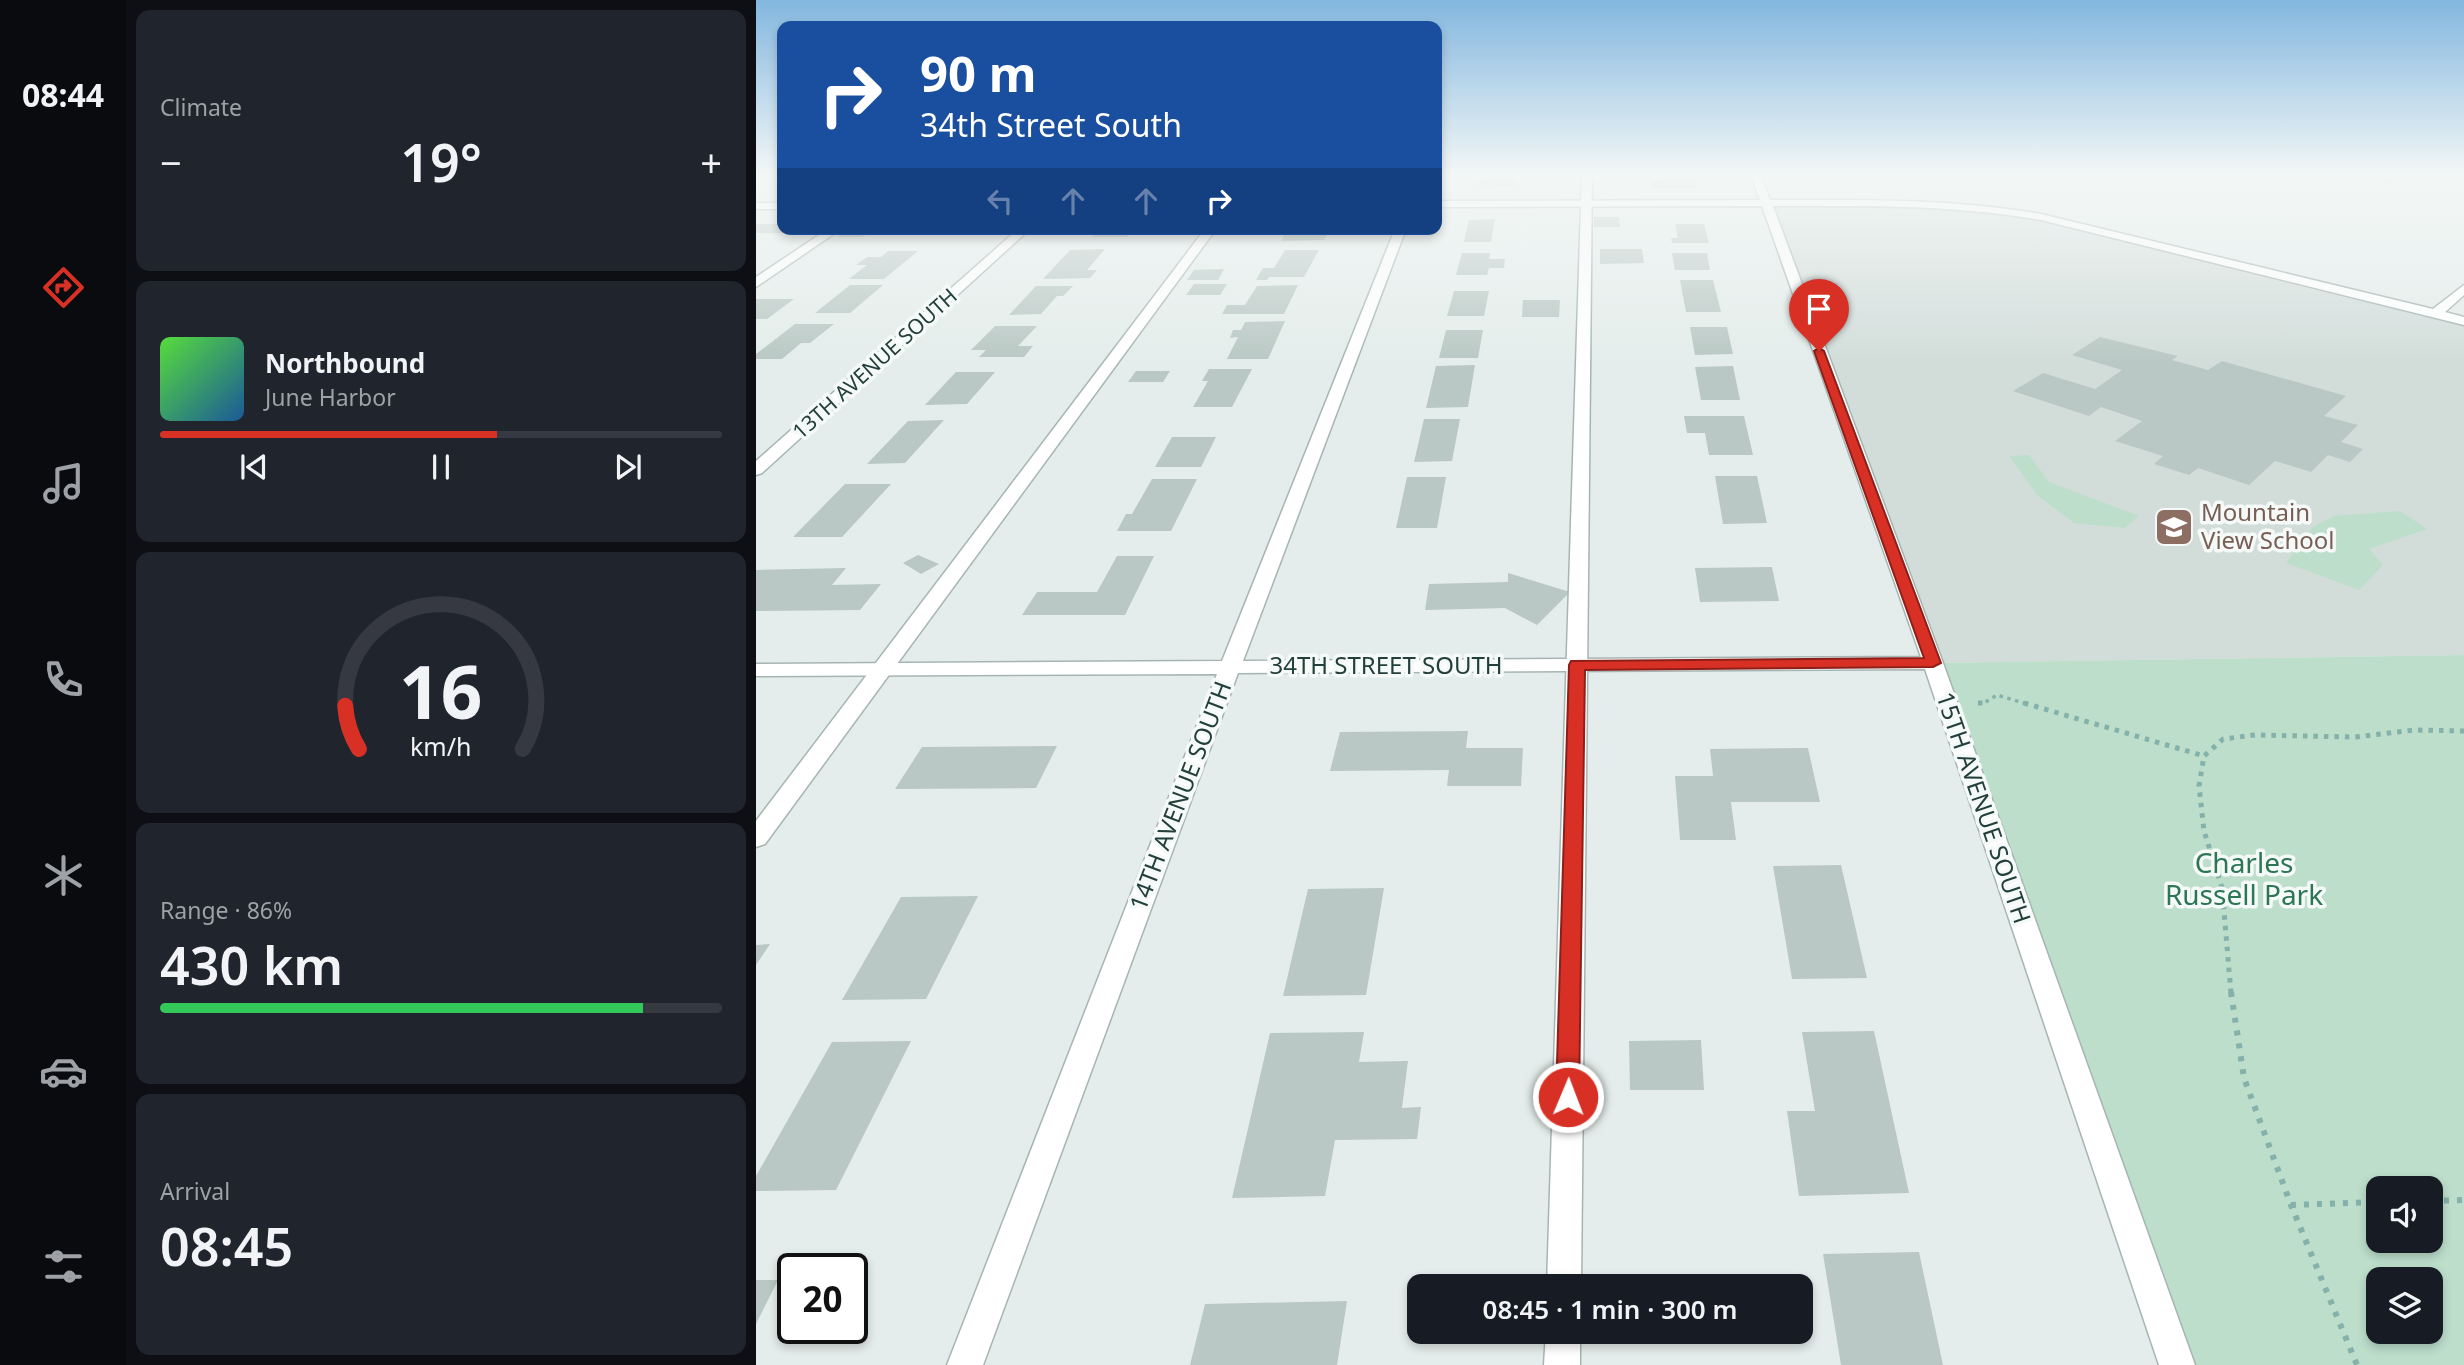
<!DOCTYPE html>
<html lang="en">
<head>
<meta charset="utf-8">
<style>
	:root { --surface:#171b24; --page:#20242c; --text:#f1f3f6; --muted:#9ea1a6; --line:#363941; --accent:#d93025 }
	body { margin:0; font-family:"Noto Sans",sans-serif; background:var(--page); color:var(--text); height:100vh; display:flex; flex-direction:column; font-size:26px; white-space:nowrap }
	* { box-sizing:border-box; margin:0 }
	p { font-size:23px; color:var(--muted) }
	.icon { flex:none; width:38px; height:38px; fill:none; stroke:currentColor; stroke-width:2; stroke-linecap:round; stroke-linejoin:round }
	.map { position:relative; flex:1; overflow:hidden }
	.drawer { display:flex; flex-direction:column; gap:10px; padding:10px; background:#0d0f14; width:630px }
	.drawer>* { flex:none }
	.guide { position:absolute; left:21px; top:21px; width:665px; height:214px; border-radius:14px; box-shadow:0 4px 10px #0003; background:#1a4fa0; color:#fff; overflow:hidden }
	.controls { position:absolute; left:1610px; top:1176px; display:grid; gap:14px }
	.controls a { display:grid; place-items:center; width:77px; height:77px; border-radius:14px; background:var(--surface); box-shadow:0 4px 10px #0003; font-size:35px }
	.speed { position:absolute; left:21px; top:1253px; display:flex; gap:14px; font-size:35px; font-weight:700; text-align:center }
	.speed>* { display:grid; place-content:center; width:91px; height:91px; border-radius:50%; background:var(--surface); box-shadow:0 4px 10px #0003; line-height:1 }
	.speed .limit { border:4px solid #111; border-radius:10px; background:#fff; color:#111 }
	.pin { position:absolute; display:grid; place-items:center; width:60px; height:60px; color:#fff; margin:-72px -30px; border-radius:50% 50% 50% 0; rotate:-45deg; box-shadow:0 0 7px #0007 }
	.pin .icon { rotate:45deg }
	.me { position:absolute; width:77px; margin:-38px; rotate:1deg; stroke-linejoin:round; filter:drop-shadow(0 0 5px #0008) }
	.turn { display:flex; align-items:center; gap:24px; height:147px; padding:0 28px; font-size:32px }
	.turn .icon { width:91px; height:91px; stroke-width:2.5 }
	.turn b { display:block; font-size:49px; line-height:60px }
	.lanes { display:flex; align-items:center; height:66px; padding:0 28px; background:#0003; justify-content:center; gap:35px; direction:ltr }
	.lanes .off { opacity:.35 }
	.big { font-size:52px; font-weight:600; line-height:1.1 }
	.drawer .card { flex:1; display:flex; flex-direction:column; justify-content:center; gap:10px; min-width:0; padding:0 24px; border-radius:14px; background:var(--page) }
	.drawer .dial { align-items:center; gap:0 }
	.dial svg { height:182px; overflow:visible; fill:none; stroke:var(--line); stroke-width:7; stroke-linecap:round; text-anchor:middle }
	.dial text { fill:var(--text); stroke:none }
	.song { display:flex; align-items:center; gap:21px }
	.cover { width:84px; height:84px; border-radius:10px; background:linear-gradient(135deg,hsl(110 70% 55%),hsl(210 70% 35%)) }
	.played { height:7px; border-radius:4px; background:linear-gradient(90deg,var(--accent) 60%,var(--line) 60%) }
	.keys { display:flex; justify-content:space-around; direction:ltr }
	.heat { display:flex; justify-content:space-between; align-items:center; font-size:38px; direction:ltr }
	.charge { height:10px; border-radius:5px; background:linear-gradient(90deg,#34c759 86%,var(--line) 0) }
	.trip { position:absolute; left:651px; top:1274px; width:406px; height:70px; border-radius:14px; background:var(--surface); box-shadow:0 4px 10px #0003; font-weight:600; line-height:70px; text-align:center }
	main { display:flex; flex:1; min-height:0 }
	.tab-bar { display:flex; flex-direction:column; width:126px; justify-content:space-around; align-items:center; background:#090b0e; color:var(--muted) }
	.tab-bar .icon { width:49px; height:49px }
	.tab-bar .current { color:var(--accent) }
	.tab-bar b { font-size:32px; color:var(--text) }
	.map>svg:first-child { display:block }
	.built { fill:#d2ddda }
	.green { fill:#bddecb; fill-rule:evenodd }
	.building { fill:#b9c8c4 }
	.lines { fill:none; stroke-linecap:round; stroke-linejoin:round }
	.service-casing { stroke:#a6b5b3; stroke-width:3 }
	.minor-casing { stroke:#a6b5b3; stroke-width:3 }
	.path-far2 { stroke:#84b1aa; stroke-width:3.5; stroke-dasharray:3.5 4.5; stroke-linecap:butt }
	.path-far1 { stroke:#84b1aa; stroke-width:5; stroke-dasharray:4.5 6; stroke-linecap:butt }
	.path { stroke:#84b1aa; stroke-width:6; stroke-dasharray:5 8; stroke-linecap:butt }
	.service { fill:#fff; fill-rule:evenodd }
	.minor { fill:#fff; fill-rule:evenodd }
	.route { fill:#d93025; stroke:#8d1f18; stroke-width:2 }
	.labels { text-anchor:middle; stroke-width:7; stroke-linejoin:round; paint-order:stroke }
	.far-street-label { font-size:21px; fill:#233f3c; stroke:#f5faf8 }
	.education-label { font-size:24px; fill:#785e54; stroke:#f5faf8; text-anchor:start }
	.street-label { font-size:24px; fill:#233f3c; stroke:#f5faf8 }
	.near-park-label { font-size:28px; fill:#2d7655; stroke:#f5faf8 }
</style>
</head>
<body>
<main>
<nav class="tab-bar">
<b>08:44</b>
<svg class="icon current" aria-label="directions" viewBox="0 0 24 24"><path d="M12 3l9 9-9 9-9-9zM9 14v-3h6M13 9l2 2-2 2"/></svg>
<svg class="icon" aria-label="music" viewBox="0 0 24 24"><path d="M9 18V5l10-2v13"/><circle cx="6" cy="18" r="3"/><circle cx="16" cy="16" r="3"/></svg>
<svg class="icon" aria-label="phone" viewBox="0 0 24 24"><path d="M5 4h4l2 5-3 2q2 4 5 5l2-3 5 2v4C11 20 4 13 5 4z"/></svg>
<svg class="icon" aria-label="climate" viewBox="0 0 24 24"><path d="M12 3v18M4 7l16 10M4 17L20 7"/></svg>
<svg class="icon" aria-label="car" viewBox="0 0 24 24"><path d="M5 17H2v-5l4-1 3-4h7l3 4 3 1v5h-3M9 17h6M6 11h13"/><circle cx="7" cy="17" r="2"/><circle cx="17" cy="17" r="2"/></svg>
<svg class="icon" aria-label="filters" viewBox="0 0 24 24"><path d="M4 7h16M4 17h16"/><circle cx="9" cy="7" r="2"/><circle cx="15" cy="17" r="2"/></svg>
</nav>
<section class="drawer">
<div class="card"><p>Climate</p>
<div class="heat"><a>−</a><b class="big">19°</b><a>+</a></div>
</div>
<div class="card">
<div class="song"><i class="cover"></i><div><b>Northbound</b><p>June Harbor</p></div></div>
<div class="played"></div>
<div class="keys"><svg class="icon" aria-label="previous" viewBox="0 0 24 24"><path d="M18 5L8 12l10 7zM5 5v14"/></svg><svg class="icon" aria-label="pause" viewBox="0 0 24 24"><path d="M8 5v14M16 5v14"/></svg><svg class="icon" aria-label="next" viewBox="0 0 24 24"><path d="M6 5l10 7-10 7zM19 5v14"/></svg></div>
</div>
<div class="card dial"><svg viewBox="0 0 100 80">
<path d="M14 69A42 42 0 1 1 86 69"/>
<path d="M14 69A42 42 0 0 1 8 50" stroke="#d93025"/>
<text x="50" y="56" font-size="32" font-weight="700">16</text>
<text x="50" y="72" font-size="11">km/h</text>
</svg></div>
<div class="card"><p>Range · 86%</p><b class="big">430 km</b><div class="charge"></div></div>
<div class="card"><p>Arrival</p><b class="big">08:45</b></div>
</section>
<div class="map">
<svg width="1708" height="1365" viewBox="0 0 1708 1365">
	<rect width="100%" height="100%" fill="#e4edeb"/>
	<!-- built -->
	<path class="built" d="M1009,203H1155L1285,217L1708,321V655L1177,663Z"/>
	<!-- green -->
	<g class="green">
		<path d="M1273,455L1293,482L1383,516L1369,528L1318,523L1282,496L1253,456Z"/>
		<path d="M1644,511L1671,529L1613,549L1627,565L1603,590L1530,563L1557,527L1578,516Z"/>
		<path d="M1708,655V1365H1426L1177,663ZM1622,1188H1675V1241H1622ZM1622,1279H1675V1332H1622Z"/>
	</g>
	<!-- building -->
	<g class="building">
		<path d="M736,173H761L759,186L722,187L724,179H735Z"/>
		<path d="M895,173H938L941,188H895V180H913V176H895Z"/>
		<path d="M1455,173H1517L1516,182Z"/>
		<path d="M1542,173H1585L1600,180L1562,182Z"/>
		<path d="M1618,173H1620L1645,178L1635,184L1609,179Z"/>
		<path d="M838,217H863L864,227H838Z"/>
		<path d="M739,219L735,242H708L713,220Z"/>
		<path d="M0,224H26V229H43L37,233H0Z"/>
		<path d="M919,224H948L953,243H916L915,238H922Z"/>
		<path d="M93,229H118L106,237H81Z"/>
		<path d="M154,229H194L187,235H145Z"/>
		<path d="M343,229H377L371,237H336Z"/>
		<path d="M532,229H562L573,230L568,240L525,241Z"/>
		<path d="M349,249L331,270H341L334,278L287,279L314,250Z"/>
		<path d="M844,249H886L888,263L844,264Z"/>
		<path d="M529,250H563L548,277H513L511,280H500L507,268H518Z"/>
		<path d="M132,251H162L128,279H93L111,265H100L111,257H125Z"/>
		<path d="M706,253H734L733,259H749L748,268H733L731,275H700Z"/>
		<path d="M916,253H951L954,270H919Z"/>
		<path d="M468,269L462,280H431L438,270Z"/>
		<path d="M924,280H957L965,312H930Z"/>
		<path d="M438,284H471L464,295H430Z"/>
		<path d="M94,285H127L94,313H59Z"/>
		<path d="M542,285L528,314H466L471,305H489L501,286Z"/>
		<path d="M280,286H317L307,296H301L285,314L253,315Z"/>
		<path d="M698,291H733L728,316H691Z"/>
		<path d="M0,299H38L11,319H0Z"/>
		<path d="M767,300H804L803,317H766Z"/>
		<path d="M529,321L512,359H471L482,337L474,338L477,330H485L489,322Z"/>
		<path d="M39,324H78L54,343H45L26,359H0V354Z"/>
		<path d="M239,326H281L262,346H277L268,357H223L230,350H215Z"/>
		<path d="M934,327H971L977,354L939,355Z"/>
		<path d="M690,330H727L722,358H683Z"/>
		<path d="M1344,337L1422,356L1416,360L1452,370L1466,361L1590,396L1568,416L1602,425L1585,442L1607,449L1594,462L1572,455L1555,472L1519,461L1493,485L1442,468L1433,475L1398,464L1407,456L1359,441L1386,421L1345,407L1333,416L1257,391L1287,373L1339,389L1366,370L1316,355Z"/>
		<path d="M719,365L712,407L670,408L680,366Z"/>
		<path d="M977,366L984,400H945L939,367Z"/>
		<path d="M453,369H496L476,407H437L452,381H446Z"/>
		<path d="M380,371H414L407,382H372Z"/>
		<path d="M200,372H239L211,404L169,405Z"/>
		<path d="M928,416H988L997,455H953L949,433H931Z"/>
		<path d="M668,419H704L696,461L658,462Z"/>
		<path d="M188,420L149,463L111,464L152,421Z"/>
		<path d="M416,437H460L445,467H399Z"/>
		<path d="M959,476H1001L1011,523L967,524Z"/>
		<path d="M651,477H690L681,528H640Z"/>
		<path d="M396,479H441L415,531H361L370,514H376Z"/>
		<path d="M89,484H135L86,537H37Z"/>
		<path d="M162,555L183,564L165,574L147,563Z"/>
		<path d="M361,556H398L369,615H266L281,592H341Z"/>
		<path d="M1016,567L1023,601L944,602L939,568Z"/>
		<path d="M90,568L76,585L125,584L104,610L0,611V570Z"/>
		<path d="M752,573L814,592L781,625L749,608L669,610L673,584L752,582Z"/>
		<path d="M712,731L710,748H767L765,786H691L693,770L574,771L584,732Z"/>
		<path d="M301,746L280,788L139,789L166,747Z"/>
		<path d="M1052,748L1064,802H975L980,840H924L919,776H957L954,749Z"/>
		<path d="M1085,865L1111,978L1036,979L1017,866Z"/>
		<path d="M628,888L610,995L527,996L552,889Z"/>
		<path d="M222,896L170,999L86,1000L145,897Z"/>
		<path d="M14,944L0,965V945Z"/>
		<path d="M1118,1031L1153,1193L1043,1196L1031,1111H1059L1046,1032Z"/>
		<path d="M608,1032L603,1062L652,1061L646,1108L665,1107L661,1139L579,1140L569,1196L476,1198L514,1033Z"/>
		<path d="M945,1040L948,1090H874L873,1041Z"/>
		<path d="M155,1041L80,1190L0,1191V1176L76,1042Z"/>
		<path d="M1163,1252L1187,1365H1085L1067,1254Z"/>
		<path d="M0,1280H22L0,1324Z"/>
		<path d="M591,1301L581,1365H434L449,1304Z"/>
	</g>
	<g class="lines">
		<defs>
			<g id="service">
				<path d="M826,173H836L825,1286H791Z"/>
				<path d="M72,229H85L0,287V277Z"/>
				<path d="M449,229H460L9,844L0,847V821Z"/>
				<path d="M790,1332H824V1365H788Z"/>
			</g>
			<g id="minor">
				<path d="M994,173H1004L1014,200C1105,200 1195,198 1285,214L1677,309L1708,285V295L1689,312L1708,317V325L1285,220C1196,204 1107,206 1017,206L1187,663L1439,1365H1403L1169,669L482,673L227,1365H191L461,674L0,676V664L466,661L639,229H650L487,661L1165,657L1006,206L681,207V201L1004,200Z"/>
				<rect x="0" y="203" width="26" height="6"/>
				<path d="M262,229H274L6,473L0,475V461Z"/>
			</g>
		</defs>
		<!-- service casing -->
		<use href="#service" class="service-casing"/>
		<!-- minor casing -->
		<use href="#minor" class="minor-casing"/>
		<!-- path-far2 -->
		<path class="path-far2" d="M1222,703H1228L1241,695L1274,705"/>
		<!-- path-far1 -->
		<g class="path-far1">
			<path d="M1222,703H1228"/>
			<path d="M1268,703L1448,756"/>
			<path d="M1475,993L1466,888L1448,831L1443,786L1448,756L1467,739L1499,735L1599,737L1659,730L1708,731"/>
		</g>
		<!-- path -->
		<g class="path">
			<path d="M1475,992L1488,1078L1535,1205L1601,1365"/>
			<path d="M1675,1201L1708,1200"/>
			<path d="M1535,1205L1622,1202"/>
		</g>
		<!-- service -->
		<use href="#service" class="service"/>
		<!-- minor -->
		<use href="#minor" class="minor"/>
	</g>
	<!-- sky -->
	<linearGradient id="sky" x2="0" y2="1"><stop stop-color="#83b7df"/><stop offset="0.48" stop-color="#f3f7f6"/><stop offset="1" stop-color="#f3f7f6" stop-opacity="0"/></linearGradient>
	<rect width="1708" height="364" fill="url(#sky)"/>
	<!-- route -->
	<path class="route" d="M1063,348L1068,351L1185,663L1177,667L829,670L823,1097L820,1104L812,1107L804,1104L800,1097L813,665L815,661L1168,658L1058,351Z"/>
	<!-- icons -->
	<defs>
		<symbol id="school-square" viewBox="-11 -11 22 22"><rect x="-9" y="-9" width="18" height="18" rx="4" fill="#8d6e63" stroke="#f5faf8"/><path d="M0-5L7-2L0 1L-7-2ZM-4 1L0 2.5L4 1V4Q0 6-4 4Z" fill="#fff"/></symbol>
	</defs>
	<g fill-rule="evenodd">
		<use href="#school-square" x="1396" y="505" width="44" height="44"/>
	</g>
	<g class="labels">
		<!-- far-street labels -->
		<g class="far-street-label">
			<text transform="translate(119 364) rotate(-42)" y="7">13TH AVENUE SOUTH</text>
		</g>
		<!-- education labels -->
		<g class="education-label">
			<text x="1445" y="521">Mountain<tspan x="1445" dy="28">View School</tspan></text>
		</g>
		<!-- street labels -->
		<g class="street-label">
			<text x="630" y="674">34TH STREET SOUTH</text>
			<text transform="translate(425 796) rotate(-69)" y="8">14TH AVENUE SOUTH</text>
			<text transform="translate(1227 808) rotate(71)" y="8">15TH AVENUE SOUTH</text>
		</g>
		<!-- near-park labels -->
		<g class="near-park-label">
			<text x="1488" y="873">Charles<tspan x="1488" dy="32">Russell Park</tspan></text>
		</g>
	</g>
</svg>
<div class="controls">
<a><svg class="icon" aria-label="sound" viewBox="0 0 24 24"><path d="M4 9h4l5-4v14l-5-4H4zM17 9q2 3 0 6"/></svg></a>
<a><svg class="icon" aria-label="layers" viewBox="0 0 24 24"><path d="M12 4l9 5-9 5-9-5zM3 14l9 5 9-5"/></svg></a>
</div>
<div class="speed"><div class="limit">20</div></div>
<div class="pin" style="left:1063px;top:351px;background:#d93025"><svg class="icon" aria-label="arrive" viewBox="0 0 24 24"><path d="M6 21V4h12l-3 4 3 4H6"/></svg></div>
<svg class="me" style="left:812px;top:1097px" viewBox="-20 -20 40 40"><circle r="17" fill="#d93025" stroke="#fff" stroke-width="3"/><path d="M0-11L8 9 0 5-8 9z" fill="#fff"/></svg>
<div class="trip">08:45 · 1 min · 300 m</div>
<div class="guide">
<div class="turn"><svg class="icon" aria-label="right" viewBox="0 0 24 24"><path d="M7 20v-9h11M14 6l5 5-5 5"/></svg><div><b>90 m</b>34th Street South</div></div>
<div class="lanes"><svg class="icon off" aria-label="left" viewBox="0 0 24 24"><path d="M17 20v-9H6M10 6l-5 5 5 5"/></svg><svg class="icon off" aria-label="ahead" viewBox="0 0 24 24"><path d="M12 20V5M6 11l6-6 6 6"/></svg><svg class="icon off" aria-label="ahead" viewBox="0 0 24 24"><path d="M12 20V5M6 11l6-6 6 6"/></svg><svg class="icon" aria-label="right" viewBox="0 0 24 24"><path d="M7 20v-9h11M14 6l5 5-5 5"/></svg></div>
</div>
</div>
</main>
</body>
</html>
